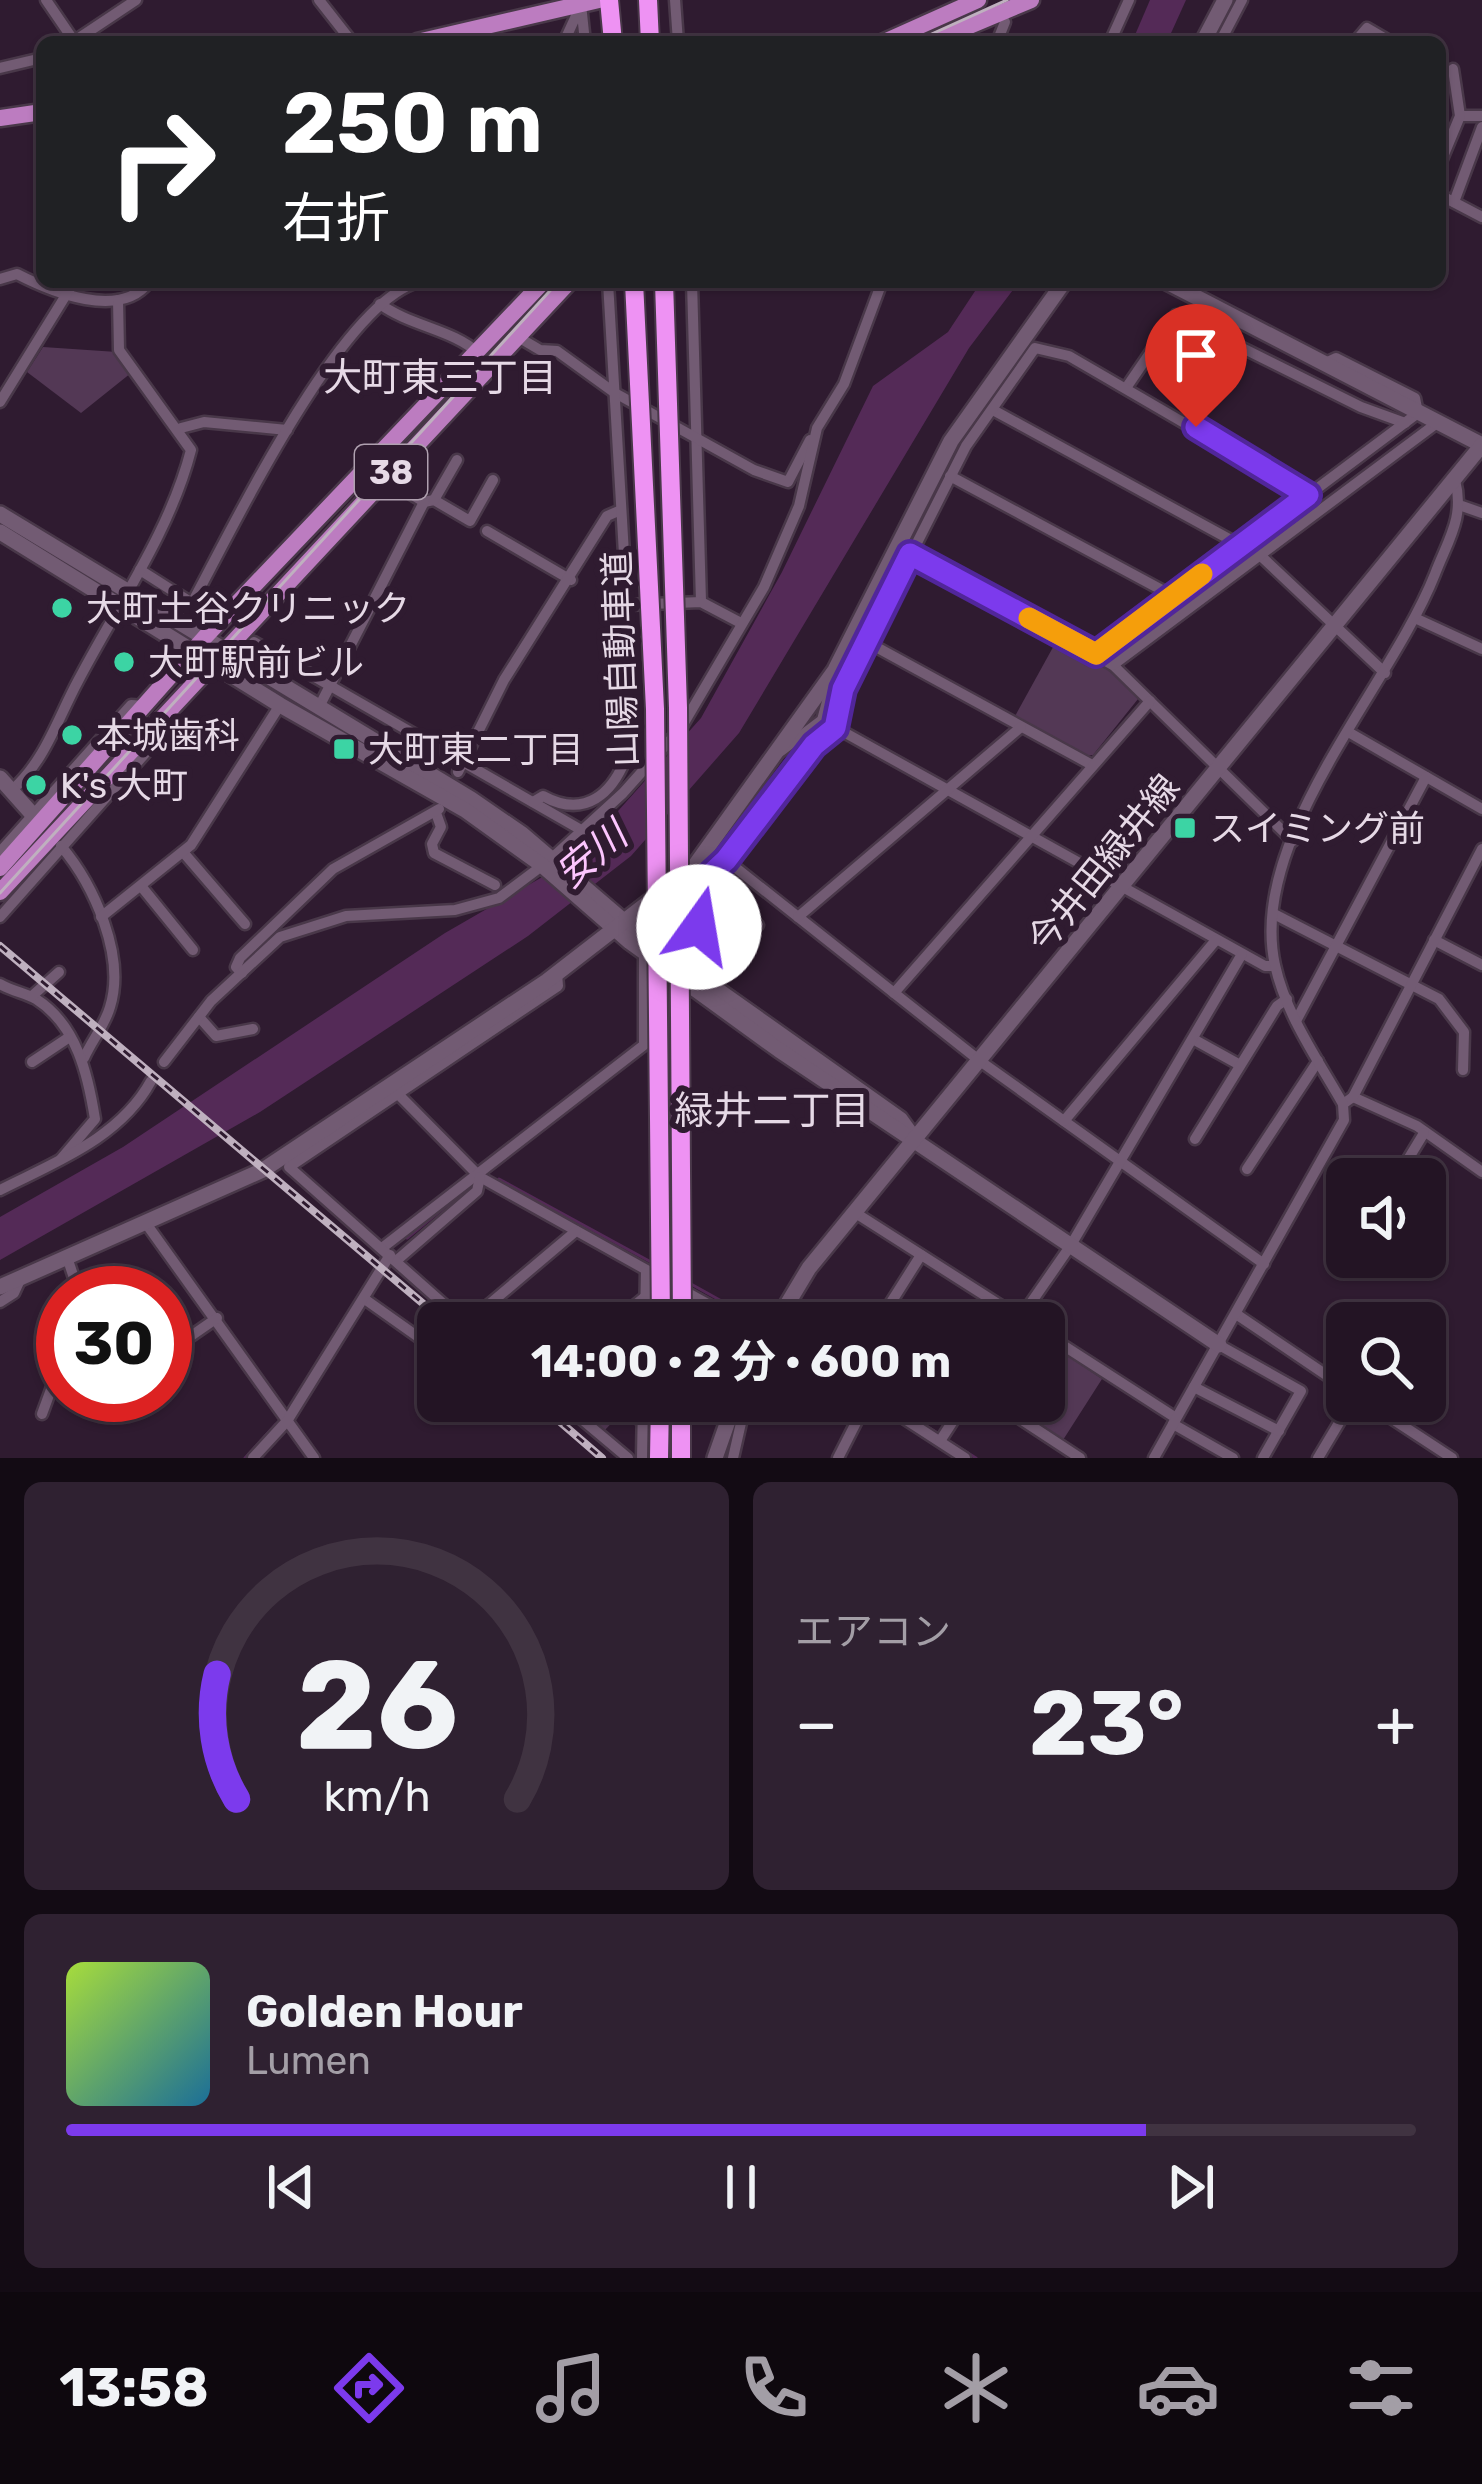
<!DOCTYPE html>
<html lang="ja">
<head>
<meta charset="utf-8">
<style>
	:root { --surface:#231424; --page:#2f2131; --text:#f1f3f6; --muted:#a39ea6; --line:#403341; --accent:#7c3aed }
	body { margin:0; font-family:Rubik,"Noto Sans JP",sans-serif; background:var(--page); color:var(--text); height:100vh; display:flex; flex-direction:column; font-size:45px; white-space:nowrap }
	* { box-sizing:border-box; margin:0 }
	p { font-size:39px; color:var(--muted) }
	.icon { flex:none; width:66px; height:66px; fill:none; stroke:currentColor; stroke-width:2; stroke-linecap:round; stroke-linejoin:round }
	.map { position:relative; height:1458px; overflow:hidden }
	.sheet { display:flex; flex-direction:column; gap:24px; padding:24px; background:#130b14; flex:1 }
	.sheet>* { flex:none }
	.hud { position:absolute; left:36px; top:36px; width:1410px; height:252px; border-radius:18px; box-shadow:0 3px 9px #0004,0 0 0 3px var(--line); background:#202124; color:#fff; overflow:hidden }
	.buttons { position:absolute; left:1326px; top:1158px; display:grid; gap:24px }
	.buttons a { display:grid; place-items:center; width:120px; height:120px; border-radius:18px; background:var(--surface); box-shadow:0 3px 9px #0004,0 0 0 3px var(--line); font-size:60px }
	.speed { position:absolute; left:36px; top:1266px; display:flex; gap:24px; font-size:60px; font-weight:700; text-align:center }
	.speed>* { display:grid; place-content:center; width:156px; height:156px; border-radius:50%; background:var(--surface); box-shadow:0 3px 9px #0004,0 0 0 3px var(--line); line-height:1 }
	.speed .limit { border:18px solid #d22; background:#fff; color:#111 }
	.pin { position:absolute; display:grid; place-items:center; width:102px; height:102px; color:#fff; margin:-123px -51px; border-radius:50% 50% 50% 0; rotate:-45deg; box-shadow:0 0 12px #0007 }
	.pin .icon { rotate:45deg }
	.me { position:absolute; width:132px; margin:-66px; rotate:13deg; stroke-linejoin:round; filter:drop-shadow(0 0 9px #0008) }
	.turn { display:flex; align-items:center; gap:42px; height:252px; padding:0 48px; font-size:54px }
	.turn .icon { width:156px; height:156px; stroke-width:2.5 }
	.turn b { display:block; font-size:84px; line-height:102px }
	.big { font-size:90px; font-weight:700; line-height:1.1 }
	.sheet .widget { flex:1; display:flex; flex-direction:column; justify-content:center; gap:18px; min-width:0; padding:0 42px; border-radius:18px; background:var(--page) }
	.sheet .dial { align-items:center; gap:0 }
	.dial svg { height:312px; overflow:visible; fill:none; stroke:var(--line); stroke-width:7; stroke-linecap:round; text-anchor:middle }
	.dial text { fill:var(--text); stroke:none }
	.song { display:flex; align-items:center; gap:36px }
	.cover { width:144px; height:144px; border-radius:18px; background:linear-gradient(135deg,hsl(80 70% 55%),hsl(200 70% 35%)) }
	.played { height:12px; border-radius:6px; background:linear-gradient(90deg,var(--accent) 80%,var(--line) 80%) }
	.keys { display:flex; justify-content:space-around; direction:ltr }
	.heat { display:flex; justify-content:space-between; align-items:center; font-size:66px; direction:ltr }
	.sheet .tiles { flex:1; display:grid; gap:24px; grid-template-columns:1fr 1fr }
	.widget:last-child { grid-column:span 2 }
	.trip { position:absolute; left:417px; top:1302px; width:648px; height:120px; border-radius:18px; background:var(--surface); box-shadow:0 3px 9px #0004,0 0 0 3px var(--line); font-weight:700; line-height:120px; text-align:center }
	.menu { display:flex; height:192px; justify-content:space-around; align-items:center; background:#0e080e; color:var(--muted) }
	.menu .icon { width:84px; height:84px }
	.menu .on { color:var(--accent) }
	.menu b { font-size:54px; color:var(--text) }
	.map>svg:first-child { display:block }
	.green { fill:#533855 }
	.water { fill:#542a57 }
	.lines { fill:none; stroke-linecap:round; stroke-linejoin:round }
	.stream { stroke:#542a57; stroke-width:3 }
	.street-casing { stroke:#493849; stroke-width:15 }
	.secondary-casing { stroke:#493849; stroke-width:20 }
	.primary-casing { stroke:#493849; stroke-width:21 }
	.highway-casing { stroke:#493849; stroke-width:22 }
	.street { stroke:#725b73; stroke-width:10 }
	.secondary { stroke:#725b73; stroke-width:15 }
	.primary { stroke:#bc7cc0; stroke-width:16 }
	.highway { stroke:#ee92f3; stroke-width:18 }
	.tram { stroke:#bfb0bf; stroke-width:3 }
	.rail-casing { stroke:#bfb0bf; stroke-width:8 }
	.rail { stroke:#2f1b30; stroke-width:3; stroke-dasharray:9; stroke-linecap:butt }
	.highway-bridge-casing { stroke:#493849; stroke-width:22; stroke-linecap:butt }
	.highway-bridge { stroke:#ee92f3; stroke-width:18 }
	.route-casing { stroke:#51269a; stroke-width:30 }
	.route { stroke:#7c3aed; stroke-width:21 }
	.slow { stroke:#f59e0b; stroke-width:21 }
	.poi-dot { fill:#3cd4a4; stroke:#2f1b30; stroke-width:4.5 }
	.labels { text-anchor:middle; stroke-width:12; stroke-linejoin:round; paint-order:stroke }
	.shield { fill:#2f1b30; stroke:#afa0af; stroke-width:3 }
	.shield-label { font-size:33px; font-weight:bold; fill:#e6d9e6 }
	.poi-label { font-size:36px; fill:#e6d9e6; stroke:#2f1b30; text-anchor:start }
	.street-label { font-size:36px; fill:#e6d9e6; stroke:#2f1b30 }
	.neighbourhood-label { font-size:39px; fill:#e6d9e6; stroke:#2f1b30 }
	.water-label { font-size:39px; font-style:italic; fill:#fcc5fe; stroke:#2f1b30 }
</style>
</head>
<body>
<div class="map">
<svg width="1482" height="1458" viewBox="0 0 1482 1458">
	<rect width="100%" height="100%" fill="#2f1b30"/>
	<!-- green -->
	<g class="green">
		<path d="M43,347L117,352L131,373L81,413L27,372Z"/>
		<path d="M1057,640L1107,668L1138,699L1093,755L1084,756L1014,718Z"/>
		<path d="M1044,1340L1102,1379L1063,1440L1002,1401H1044Z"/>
		<path d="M573,1401H640L639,1430L622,1412L604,1431Z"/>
	</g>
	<!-- water -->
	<g class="water">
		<path d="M1150,0H1186L1167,42H1132Z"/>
		<path d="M981,282H1019L969,348L739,733L631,856L528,936L260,1112L0,1260V1217L123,1147L445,933L577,857L701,718L782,572L873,386L948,332Z"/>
	</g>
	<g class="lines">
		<!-- stream -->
		<g class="stream">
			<path d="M499,1179L651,1262"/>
			<path d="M407,1238L469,1187"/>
			<path d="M691,1284L752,1318"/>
			<path d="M887,1401L939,1434"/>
			<path d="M947,1440L976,1458"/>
			<path d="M245,1458L276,1424"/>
		</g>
		<defs>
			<g id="street">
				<path d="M46,0L74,41"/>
				<path d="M319,0L352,42"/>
				<path d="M675,0L678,42"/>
				<path d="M581,4L585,42"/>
				<path d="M73,42L136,0"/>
				<path d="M564,42L580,7"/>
				<path d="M997,42L1005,22"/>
				<path d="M1110,42L1129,0"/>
				<path d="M1220,42L1242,0"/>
				<path d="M1355,42L1367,28L1391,42"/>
				<path d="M0,68L42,58"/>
				<path d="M1460,116H1482"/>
				<path d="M1440,164L1460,116L1453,69"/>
				<path d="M1440,195L1482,217"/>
				<path d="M1454,202L1482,127"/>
				<path d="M0,279L17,274C52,292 120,320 149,282"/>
				<path d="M692,282L701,602"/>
				<path d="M380,304C410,326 454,330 478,353"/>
				<path d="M518,337L540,350L557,351L615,393L754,470L788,482L810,440"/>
				<path d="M1126,388L1176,315L1361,407L1405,423"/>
				<path d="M0,402L74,282"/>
				<path d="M993,410L1262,557L1385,673"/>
				<path d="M181,428L204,422L287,430"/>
				<path d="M950,476L1173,596"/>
				<path d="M385,478L424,502L434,500L470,521L493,480"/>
				<path d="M434,500L457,460"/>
				<path d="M1462,506L1482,513"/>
				<path d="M487,531L571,580"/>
				<path d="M910,554L1113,665L1293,841"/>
				<path d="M140,570L203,610"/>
				<path d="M192,603C232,530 341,301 419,282"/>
				<path d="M627,605L701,602L739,622"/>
				<path d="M1417,619L1482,649"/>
				<path d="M254,642L583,831"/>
				<path d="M867,642L1092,765"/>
				<path d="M1096,654L1418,413L1415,398L1336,358L1323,364"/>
				<path d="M1113,665L1437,423"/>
				<path d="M319,707L424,502"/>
				<path d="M822,720L1265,966H1275"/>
				<path d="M1350,733L1482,809"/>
				<path d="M781,751L822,720L833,679"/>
				<path d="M458,772L504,680L607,516L621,510"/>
				<path d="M12,790C45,761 58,718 78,681C117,606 170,532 191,450L119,350L118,300"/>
				<path d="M533,802L543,796C585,819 614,794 628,752L627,605L608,282"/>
				<path d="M436,813L441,827L432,844L434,853L495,885"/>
				<path d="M61,846C94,885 126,956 110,1007C105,1025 92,1040 84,1058"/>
				<path d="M0,852L131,705L145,706"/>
				<path d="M183,852L245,924"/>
				<path d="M726,860L980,1061L1264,1264"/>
				<path d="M699,885L710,886L758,925"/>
				<path d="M141,886L193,950"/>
				<path d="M1274,914L1439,999L1464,1032L1463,1070"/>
				<path d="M0,917L174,721L173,707"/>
				<path d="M101,917L191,845L280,705"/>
				<path d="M798,917L1021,727"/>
				<path d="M1434,940L1482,965"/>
				<path d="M242,973L236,967L240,958L333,869L439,809"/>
				<path d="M701,979L699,885L726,860L814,745L835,727L843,689L966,446L1035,348L1069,356L1308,495"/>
				<path d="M0,984C12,991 25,993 36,999C77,1025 88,1075 95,1119L61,1159"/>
				<path d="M894,993L1150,701"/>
				<path d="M32,996L59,972"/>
				<path d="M199,1017L216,1036L253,1029"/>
				<path d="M1296,1021L1426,777"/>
				<path d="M1193,1039L1240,1065"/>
				<path d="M32,1062L68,1038"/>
				<path d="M164,1062L211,1001L280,937L346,916L455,910L499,898L551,859L623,793L681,728L764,587L799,506L817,428L844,384L882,282"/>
				<path d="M399,1095L480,1177L661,1278"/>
				<path d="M1353,1097L1417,1126L1482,1172"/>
				<path d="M1343,1104L1353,1097L1482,849"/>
				<path d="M1064,1121L1216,940"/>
				<path d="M1195,1139L1277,1006L1287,999"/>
				<path d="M1247,1169L1318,1061"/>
				<path d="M1396,1179L1424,1133"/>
				<path d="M0,1190C55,1162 120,1138 151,1081"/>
				<path d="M854,1212L1028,1323"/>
				<path d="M145,1222L314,1458"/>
				<path d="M382,1248L644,1045V953"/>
				<path d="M67,1257L79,1293"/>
				<path d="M396,1261L477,1191L480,1177"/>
				<path d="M682,1290L742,1323"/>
				<path d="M366,1300L438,1351"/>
				<path d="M0,1302L14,1293L20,1280"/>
				<path d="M1236,1314L1347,1389"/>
				<path d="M465,1323L289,1167L558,986L557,974"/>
				<path d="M467,1323L576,1231"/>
				<path d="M613,1323L645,1297"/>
				<path d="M645,1323L646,1270"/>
				<path d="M878,1323L921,1255"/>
				<path d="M1017,1323L1071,1245L1242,954"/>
				<path d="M1044,1333L1176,1418"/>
				<path d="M1219,1345L1301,1391L1263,1458"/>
				<path d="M165,1354L217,1318"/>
				<path d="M1194,1387L1279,1431"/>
				<path d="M560,1401L628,1458"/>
				<path d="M877,1401L965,1458"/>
				<path d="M993,1401L1080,1458"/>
				<path d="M1365,1401L1452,1458"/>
				<path d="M42,1414L63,1357"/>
				<path d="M1173,1424L1233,1458"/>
				<path d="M940,1441L966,1401"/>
				<path d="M253,1458L287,1421L390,1255"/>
				<path d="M642,1458L643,1401"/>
				<path d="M733,1458L746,1401"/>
				<path d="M838,1458L867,1401"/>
				<path d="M1154,1458L1344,1120L1343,1104C1318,1060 1286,1015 1275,965C1247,838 1390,688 1435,574C1448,540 1465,517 1455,480"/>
				<path d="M1318,1458L1352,1401"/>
			</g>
			<g id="secondary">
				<path d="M1203,42L1225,0"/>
				<path d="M1167,282L1482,445"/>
				<path d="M0,514L471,799L522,834L640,935L900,1119L913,1137"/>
				<path d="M0,532L280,705L465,810L543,866L630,942L779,1050L1219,1345"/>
				<path d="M0,778L33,815"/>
				<path d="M0,1287L263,1170L547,981L693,868L835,670L951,441L1064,282"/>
				<path d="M776,1323L809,1268L1482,445"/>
				<path d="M715,1458L735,1401"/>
			</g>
			<g id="primary">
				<path d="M417,42L599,0"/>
				<path d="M884,42L978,0"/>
				<path d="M931,42L1031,0"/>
				<path d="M0,118L42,112"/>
				<path d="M0,868L205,637L543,282"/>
				<path d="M0,892L569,282"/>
			</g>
			<g id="highway">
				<path d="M609,0L613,42"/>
				<path d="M648,0L650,42"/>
				<path d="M659,1458L660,1401"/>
				<path d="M681,1458V1401"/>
			</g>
		</defs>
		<!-- street casing -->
		<use href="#street" class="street-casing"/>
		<!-- secondary casing -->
		<use href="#secondary" class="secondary-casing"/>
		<!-- primary casing -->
		<use href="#primary" class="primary-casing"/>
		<!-- highway casing -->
		<use href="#highway" class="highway-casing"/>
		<!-- street -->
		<use href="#street" class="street"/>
		<!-- secondary -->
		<use href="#secondary" class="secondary"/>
		<!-- primary -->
		<use href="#primary" class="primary"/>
		<!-- highway -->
		<use href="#highway" class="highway"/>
		<!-- tram -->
		<g class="tram">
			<path d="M914,42L1007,0"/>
			<path d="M0,893L558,282"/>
		</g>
		<defs>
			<g id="rail">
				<path d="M0,946L446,1323"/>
				<path d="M536,1401L602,1458"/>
			</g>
		</defs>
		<!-- rail casing -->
		<use href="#rail" class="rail-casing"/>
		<!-- rail -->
		<use href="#rail" class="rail"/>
		<defs>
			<g id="highway-bridge">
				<path d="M634,282L655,709L661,1323"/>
				<path d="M664,282L678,708L682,1323"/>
			</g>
		</defs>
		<!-- highway-bridge casing -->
		<use href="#highway-bridge" class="highway-bridge-casing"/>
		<!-- highway-bridge -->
		<use href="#highway-bridge" class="highway-bridge"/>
	</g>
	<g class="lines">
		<defs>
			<path id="route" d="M699,927V885L726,860L814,745L835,728L843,689L910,554L1096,654L1308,495L1196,427"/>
		</defs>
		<!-- route casing -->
		<use href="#route" class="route-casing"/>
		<!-- route -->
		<use href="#route" class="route"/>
		<!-- slow -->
		<path class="slow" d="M1029,618L1096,654L1202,574"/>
	</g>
	<!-- markers -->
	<g class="poi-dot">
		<circle cx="62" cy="608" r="12"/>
		<circle cx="124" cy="662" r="12"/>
		<circle cx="72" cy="735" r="12"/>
		<rect x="332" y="737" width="24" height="24" rx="6"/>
		<circle cx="36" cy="785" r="12"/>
		<rect x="1173" y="816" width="24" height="24" rx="6"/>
	</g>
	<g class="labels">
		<!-- shield labels -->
		<rect class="shield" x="355" y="445" width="72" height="54" rx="9"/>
		<g class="shield-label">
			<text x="391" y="484">38</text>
		</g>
		<!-- poi labels -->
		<g class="poi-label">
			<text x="86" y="621">大町土谷クリニック</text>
			<text x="148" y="675">大町駅前ビル</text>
			<text x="96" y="748">本城歯科</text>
			<text x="368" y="762">大町東二丁目</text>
			<text x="60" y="798">K's 大町</text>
			<text x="1209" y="841">スイミング前</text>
		</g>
		<!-- street labels -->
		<g class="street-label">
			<text transform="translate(620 659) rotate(-92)" y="13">山陽自動車道</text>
			<text transform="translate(1103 863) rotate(-51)" y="13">今井田緑井線</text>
		</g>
		<!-- neighbourhood labels -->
		<g class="neighbourhood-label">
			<text x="440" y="391">大町東三丁目</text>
			<text x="772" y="1124">緑井二丁目</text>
		</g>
		<!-- water labels -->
		<g class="water-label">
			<text transform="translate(591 854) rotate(-40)" y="14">安川</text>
		</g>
	</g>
</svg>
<div class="buttons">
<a><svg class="icon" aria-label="sound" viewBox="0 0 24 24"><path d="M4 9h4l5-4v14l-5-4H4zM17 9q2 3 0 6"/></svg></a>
<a><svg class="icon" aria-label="search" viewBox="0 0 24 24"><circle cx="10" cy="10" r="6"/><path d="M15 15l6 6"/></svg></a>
</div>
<div class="speed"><div class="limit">30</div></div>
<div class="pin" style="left:1196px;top:427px;background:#d93025"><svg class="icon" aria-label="arrive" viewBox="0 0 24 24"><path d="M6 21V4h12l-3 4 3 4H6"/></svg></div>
<svg class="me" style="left:699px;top:927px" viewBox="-20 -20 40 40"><circle r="19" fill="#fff"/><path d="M0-13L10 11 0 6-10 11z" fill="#7c3aed"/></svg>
<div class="trip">14:00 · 2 分 · 600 m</div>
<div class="hud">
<div class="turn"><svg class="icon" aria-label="right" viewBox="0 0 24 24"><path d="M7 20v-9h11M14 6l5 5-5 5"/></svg><div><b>250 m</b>右折</div></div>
</div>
</div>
<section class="sheet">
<div class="tiles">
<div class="widget dial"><svg viewBox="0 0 100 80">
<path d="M14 69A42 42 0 1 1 86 69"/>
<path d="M14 69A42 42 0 0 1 9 37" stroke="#7c3aed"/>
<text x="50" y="56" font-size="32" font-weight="700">26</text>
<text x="50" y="72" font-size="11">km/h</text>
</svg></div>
<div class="widget"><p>エアコン</p>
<div class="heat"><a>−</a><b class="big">23°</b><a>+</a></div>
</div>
<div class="widget">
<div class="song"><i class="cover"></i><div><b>Golden Hour</b><p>Lumen</p></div></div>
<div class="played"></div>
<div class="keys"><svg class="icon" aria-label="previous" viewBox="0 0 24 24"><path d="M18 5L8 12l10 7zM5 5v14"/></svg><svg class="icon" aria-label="pause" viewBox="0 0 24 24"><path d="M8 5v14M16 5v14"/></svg><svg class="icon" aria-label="next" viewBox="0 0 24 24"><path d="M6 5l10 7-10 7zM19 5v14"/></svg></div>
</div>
</div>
</section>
<nav class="menu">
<b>13:58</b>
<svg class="icon on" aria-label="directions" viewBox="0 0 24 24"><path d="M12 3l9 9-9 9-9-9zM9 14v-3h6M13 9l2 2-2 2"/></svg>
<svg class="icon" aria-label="music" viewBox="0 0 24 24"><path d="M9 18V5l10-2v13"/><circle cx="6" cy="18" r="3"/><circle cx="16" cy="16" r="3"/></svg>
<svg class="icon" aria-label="phone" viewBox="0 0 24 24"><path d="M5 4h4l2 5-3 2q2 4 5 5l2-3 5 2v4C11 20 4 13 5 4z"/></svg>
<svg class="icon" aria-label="climate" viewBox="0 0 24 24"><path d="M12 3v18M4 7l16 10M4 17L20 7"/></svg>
<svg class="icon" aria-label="car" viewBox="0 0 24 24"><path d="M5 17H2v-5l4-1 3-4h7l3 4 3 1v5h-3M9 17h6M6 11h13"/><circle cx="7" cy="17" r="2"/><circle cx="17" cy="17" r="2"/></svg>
<svg class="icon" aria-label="filters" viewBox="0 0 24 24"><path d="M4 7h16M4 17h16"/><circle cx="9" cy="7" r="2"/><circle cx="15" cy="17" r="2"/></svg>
</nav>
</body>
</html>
